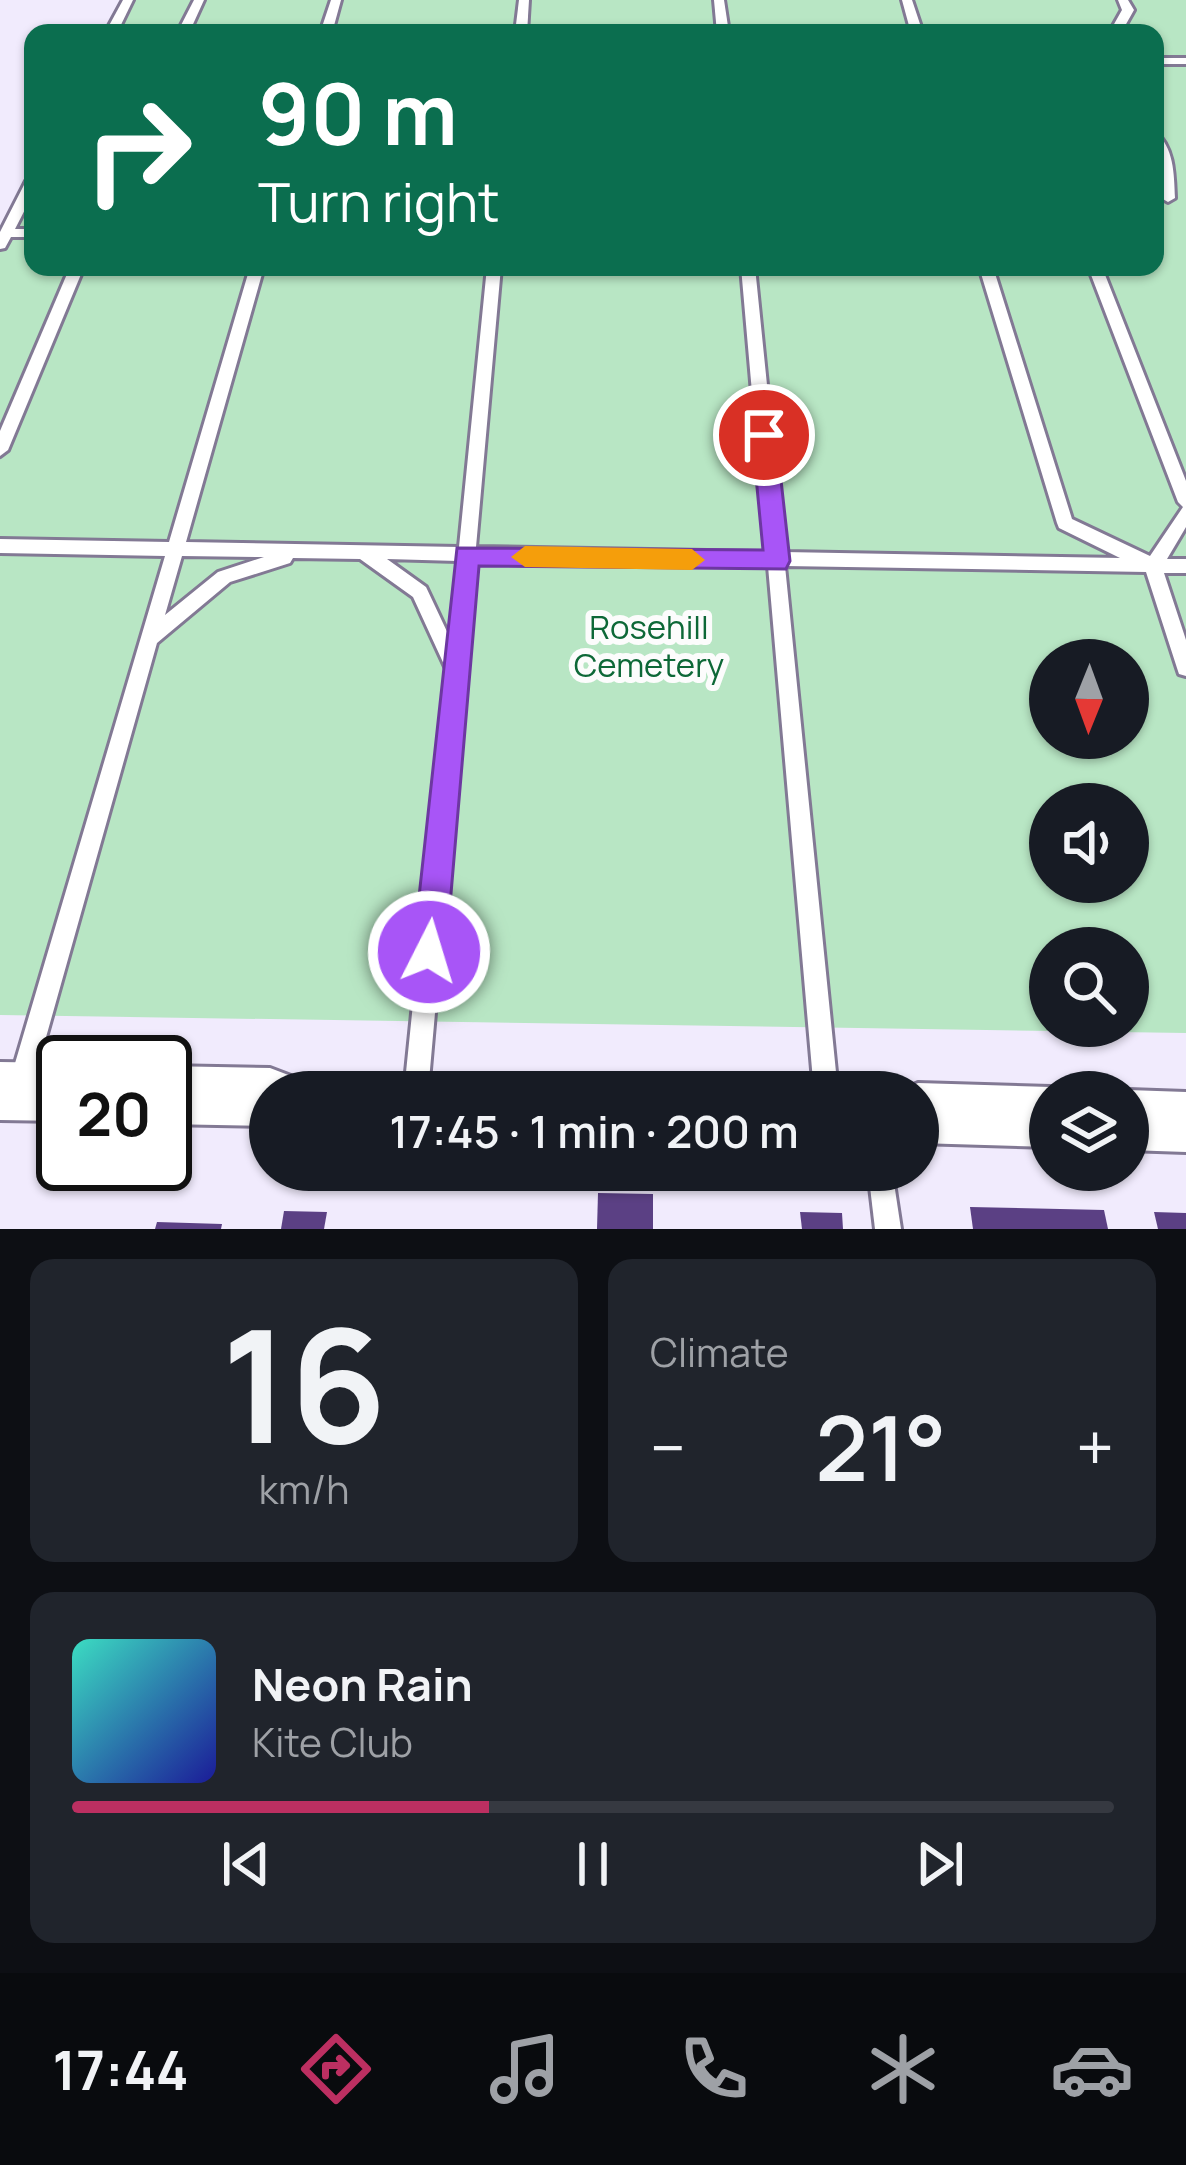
<!DOCTYPE html>
<html lang="en">
<head>
<meta charset="utf-8">
<style>
	:root { --surface:#171b24; --page:#20242c; --text:#f1f3f6; --muted:#9ea1a6; --line:#363941; --accent:#bc2f61 }
	body { margin:0; font-family:Manrope,sans-serif; background:var(--page); color:var(--text); height:100vh; display:flex; flex-direction:column; font-size:45px; white-space:nowrap }
	* { box-sizing:border-box; margin:0 }
	p { font-size:39px; color:var(--muted) }
	.icon { flex:none; width:66px; height:66px; fill:none; stroke:currentColor; stroke-width:2; stroke-linecap:round; stroke-linejoin:round }
	.map { position:relative; height:1229px; overflow:hidden }
	.panel { display:flex; flex-direction:column; gap:30px; padding:30px; background:#0d0f14; flex:1 }
	.panel>* { flex:none }
	.guide { position:absolute; left:24px; top:24px; width:1140px; height:252px; border-radius:24px; box-shadow:0 3px 9px #0004; background:#0b6e4f; color:#fff; overflow:hidden }
	.needle { width:78px; rotate:181deg }
	.tools { position:absolute; left:1029px; top:639px; display:grid; gap:24px }
	.tools a { display:grid; place-items:center; width:120px; height:120px; border-radius:50%; background:var(--surface); box-shadow:0 3px 9px #0004; font-size:60px }
	.speed { position:absolute; left:36px; top:1035px; display:flex; gap:24px; font-size:60px; font-weight:700; text-align:center }
	.speed>* { display:grid; place-content:center; width:156px; height:156px; border-radius:50%; background:var(--surface); box-shadow:0 3px 9px #0004; line-height:1 }
	.speed .limit { border:6px solid #111; border-radius:18px; background:#fff; color:#111 }
	.pin { position:absolute; display:grid; place-items:center; width:102px; height:102px; color:#fff; margin:-51px; border:6px solid #fff; border-radius:50%; box-shadow:0 3px 12px #0007 }
	.me { position:absolute; width:132px; margin:-66px; rotate:5deg; stroke-linejoin:round; filter:drop-shadow(0 0 9px #0008) }
	.turn { display:flex; align-items:center; gap:42px; height:252px; padding:0 36px; font-size:54px }
	.turn .icon { width:156px; height:156px; stroke-width:2.5 }
	.turn b { display:block; font-size:84px; line-height:102px }
	.big { font-size:90px; font-weight:600; line-height:1.1 }
	.panel .card { flex:1; display:flex; flex-direction:column; justify-content:center; gap:18px; min-width:0; padding:0 42px; border-radius:24px; background:var(--page) }
	.panel .dial { align-items:center; gap:0 }
	.dial b { font-size:156px; line-height:1 }
	.song { display:flex; align-items:center; gap:36px }
	.cover { width:144px; height:144px; border-radius:18px; background:linear-gradient(135deg,hsl(170 70% 55%),hsl(240 70% 35%)) }
	.played { height:12px; border-radius:6px; background:linear-gradient(90deg,var(--accent) 40%,var(--line) 40%) }
	.keys { display:flex; justify-content:space-around; direction:ltr }
	.heat { display:flex; justify-content:space-between; align-items:center; font-size:66px; direction:ltr }
	.panel .tiles { flex:1; display:grid; gap:30px; grid-template-columns:1fr 1fr }
	.card:last-child { grid-column:span 2 }
	.trip { position:absolute; left:249px; top:1071px; width:690px; height:120px; border-radius:60px; background:var(--surface); box-shadow:0 3px 9px #0004; font-weight:600; line-height:120px; text-align:center }
	.dock { display:flex; height:192px; justify-content:space-around; align-items:center; background:#090b0e; color:var(--muted) }
	.dock .icon { width:84px; height:84px }
	.dock .selected { color:var(--accent) }
	.dock b { font-size:54px; color:var(--text) }
	.map>svg:first-child { display:block }
	.green { fill:#b8e6c4; fill-rule:evenodd }
	.building { fill:#5b4084 }
	.lines { fill:none; stroke-linecap:round; stroke-linejoin:round }
	.service-casing { stroke:#827994; stroke-width:6 }
	.tertiary-casing { stroke:#827994; stroke-width:6 }
	.service { fill:#fff; fill-rule:evenodd }
	.tertiary { fill:#fff; fill-rule:evenodd }
	.route { fill:#a855f7; stroke:#6d37a1; stroke-width:3 }
	.slow { fill:#f59e0b }
	.labels { text-anchor:middle; stroke-width:12; stroke-linejoin:round; paint-order:stroke }
	.park-label { font-size:33px; fill:#0d6837; stroke:#fcfcfc }
</style>
</head>
<body>
<div class="map">
<svg width="1186" height="1229" viewBox="0 0 1186 1229">
	<rect width="100%" height="100%" fill="#f1ebfd"/>
	<!-- green -->
	<path class="green" d="M121,0H1186V1033L0,1015V232L33,169V267H1155V33H104ZM1050,660H1128V738H1050ZM1050,804H1128V882H1050ZM1050,948H1128V1026H1050Z"/>
	<!-- building -->
	<g class="building">
		<path d="M598,1193L653,1194V1229H597Z"/>
		<path d="M970,1207L1104,1210L1108,1229H973Z"/>
		<path d="M284,1211L327,1212L324,1229H281Z"/>
		<path d="M800,1212L842,1213L843,1229H802Z"/>
		<path d="M1154,1212L1186,1213V1229H1158Z"/>
		<path d="M157,1222L222,1224L221,1229H155Z"/>
	</g>
	<g class="lines">
		<defs>
			<g id="service">
				<path d="M123,0H133L117,33H105Z"/>
				<path d="M194,0H204L189,33H177Z"/>
				<path d="M331,0H341L332,33H320Z"/>
				<path d="M519,0H529L527,33H515Z"/>
				<path d="M714,0H724L729,33H717Z"/>
				<path d="M902,0H912L923,33H911Z"/>
				<path d="M1118,0H1128L1134,10L1121,33H1109L1122,10Z"/>
				<rect x="1155" y="58" width="31" height="6"/>
				<path d="M1155,131C1174,148 1174,173 1175,198L1168,202L1161,198V161L1155,149Z"/>
				<path d="M33,177V194L15,229H33V237H11L5,248L0,249V232L26,181Z"/>
				<path d="M70,267H84L8,450L0,456V431Z"/>
				<path d="M250,267H264L186,542L459,547L487,267H501L476,547L766,552L741,267H755L784,552L1120,558L1059,528L1057,523L979,267H993L1072,519L1150,556L1183,507L1178,502L1088,267H1102L1186,481V527L1167,559H1186V573H1164L1186,640V676L1179,674L1177,668L1146,572L785,566L838,1092H814L768,566L475,561L428,1092H404L447,671L413,597L360,559L293,558L290,563L230,582L157,643L32,1087L28,1095L20,1099L12,1095L8,1087L165,556L0,553V539L169,542ZM182,556L264,557L218,572L165,615ZM387,559L458,561L450,638L426,587Z"/>
				<path d="M868,1170H892L901,1229H875Z"/>
			</g>
			<g id="tertiary">
				<path d="M0,1062L63,1063V1121L0,1120Z"/>
				<path d="M165,1066L270,1068L291,1076L297,1092H270V1126L165,1124Z"/>
				<path d="M918,1083L1050,1087L1061,1092H1050V1147L918,1143V1092H897Z"/>
				<path d="M1128,1090L1186,1092V1152L1128,1150V1092H1124Z"/>
			</g>
		</defs>
		<!-- service casing -->
		<use href="#service" class="service-casing"/>
		<!-- tertiary casing -->
		<use href="#tertiary" class="tertiary-casing"/>
		<!-- service -->
		<use href="#service" class="service"/>
		<!-- tertiary -->
		<use href="#tertiary" class="tertiary"/>
	</g>
	<!-- route -->
	<path class="route" d="M764,426L776,435L790,561L786,569L479,566L446,952L441,963L429,968L418,963L413,952L457,548L763,550L752,435Z"/>
	<!-- slow -->
	<path class="slow" d="M525,546L692,549L705,560L692,570L525,567L511,557Z"/>
	<g class="labels">
		<!-- park labels -->
		<g class="park-label">
			<text x="649" y="639">Rosehill<tspan x="649" dy="38">Cemetery</tspan></text>
		</g>
	</g>
</svg>
<div class="tools">
<a><svg class="needle" viewBox="-14 -14 28 28"><path d="M0-13l5 13h-10z" fill="#e53935"/><path d="M0 13l5-13h-10z" fill="#9ea1a6"/></svg></a>
<a><svg class="icon" aria-label="sound" viewBox="0 0 24 24"><path d="M4 9h4l5-4v14l-5-4H4zM17 9q2 3 0 6"/></svg></a>
<a><svg class="icon" aria-label="search" viewBox="0 0 24 24"><circle cx="10" cy="10" r="6"/><path d="M15 15l6 6"/></svg></a>
<a><svg class="icon" aria-label="layers" viewBox="0 0 24 24"><path d="M12 4l9 5-9 5-9-5zM3 14l9 5 9-5"/></svg></a>
</div>
<div class="speed"><div class="limit">20</div></div>
<div class="pin" style="left:764px;top:435px;background:#d93025"><svg class="icon" aria-label="arrive" viewBox="0 0 24 24"><path d="M6 21V4h12l-3 4 3 4H6"/></svg></div>
<svg class="me" style="left:429px;top:952px" viewBox="-20 -20 40 40"><circle r="17" fill="#a855f7" stroke="#fff" stroke-width="3"/><path d="M0-11L8 9 0 5-8 9z" fill="#fff"/></svg>
<div class="trip">17:45 · 1 min · 200 m</div>
<div class="guide">
<div class="turn"><svg class="icon" aria-label="right" viewBox="0 0 24 24"><path d="M7 20v-9h11M14 6l5 5-5 5"/></svg><div><b>90 m</b>Turn right</div></div>
</div>
</div>
<section class="panel">
<div class="tiles">
<div class="card dial"><b>16</b><p>km/h</p></div>
<div class="card"><p>Climate</p>
<div class="heat"><a>−</a><b class="big">21°</b><a>+</a></div>
</div>
<div class="card">
<div class="song"><i class="cover"></i><div><b>Neon Rain</b><p>Kite Club</p></div></div>
<div class="played"></div>
<div class="keys"><svg class="icon" aria-label="previous" viewBox="0 0 24 24"><path d="M18 5L8 12l10 7zM5 5v14"/></svg><svg class="icon" aria-label="pause" viewBox="0 0 24 24"><path d="M8 5v14M16 5v14"/></svg><svg class="icon" aria-label="next" viewBox="0 0 24 24"><path d="M6 5l10 7-10 7zM19 5v14"/></svg></div>
</div>
</div>
</section>
<nav class="dock">
<b>17:44</b>
<svg class="icon selected" aria-label="directions" viewBox="0 0 24 24"><path d="M12 3l9 9-9 9-9-9zM9 14v-3h6M13 9l2 2-2 2"/></svg>
<svg class="icon" aria-label="music" viewBox="0 0 24 24"><path d="M9 18V5l10-2v13"/><circle cx="6" cy="18" r="3"/><circle cx="16" cy="16" r="3"/></svg>
<svg class="icon" aria-label="phone" viewBox="0 0 24 24"><path d="M5 4h4l2 5-3 2q2 4 5 5l2-3 5 2v4C11 20 4 13 5 4z"/></svg>
<svg class="icon" aria-label="climate" viewBox="0 0 24 24"><path d="M12 3v18M4 7l16 10M4 17L20 7"/></svg>
<svg class="icon" aria-label="car" viewBox="0 0 24 24"><path d="M5 17H2v-5l4-1 3-4h7l3 4 3 1v5h-3M9 17h6M6 11h13"/><circle cx="7" cy="17" r="2"/><circle cx="17" cy="17" r="2"/></svg>
</nav>
</body>
</html>
